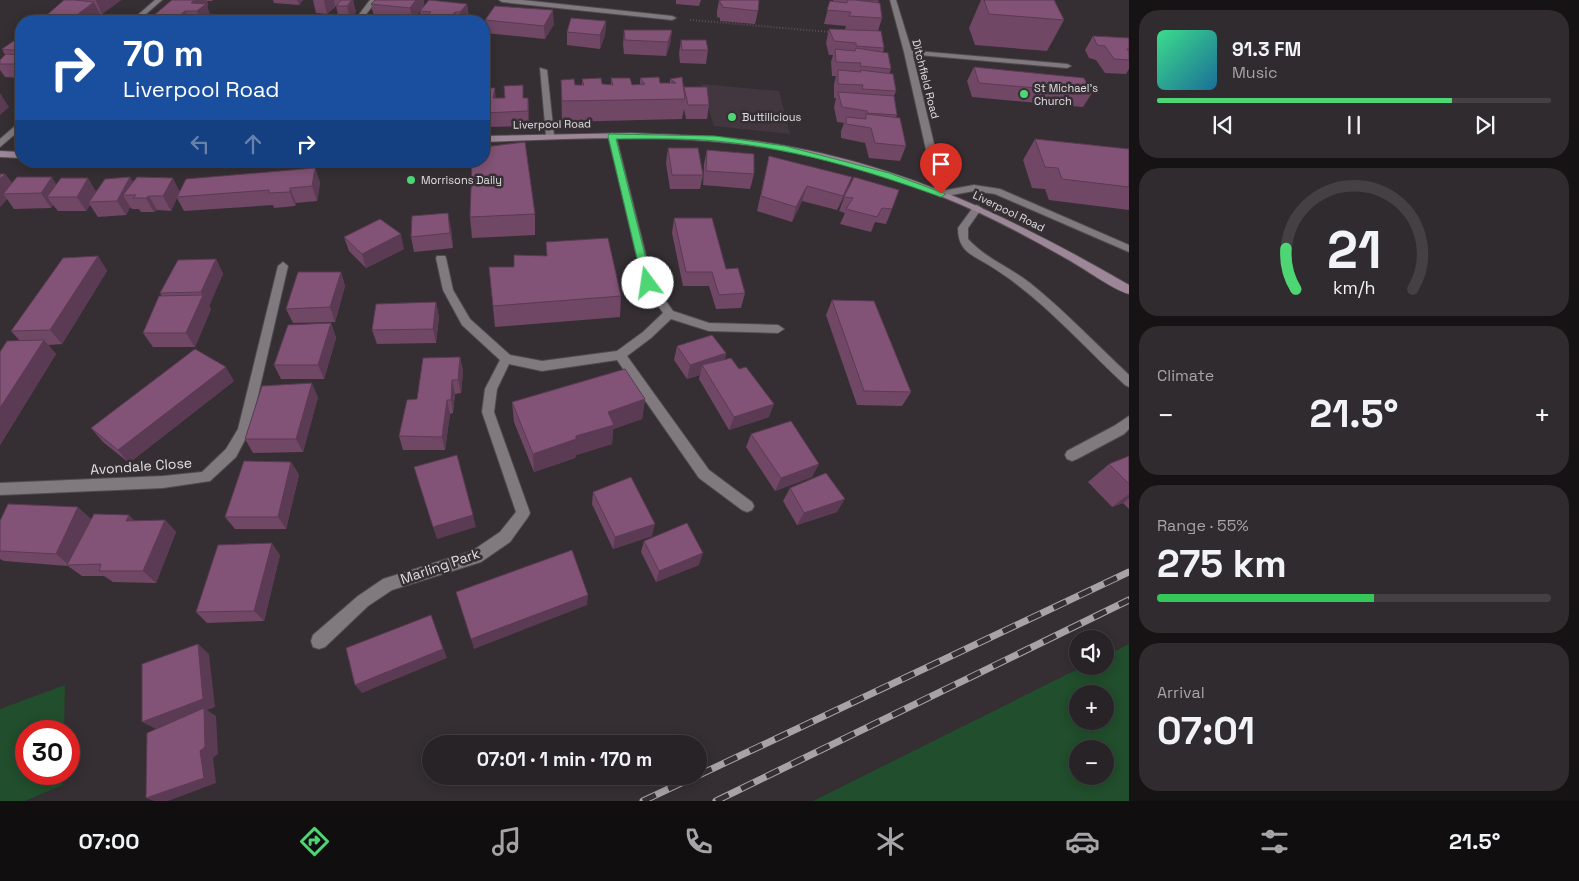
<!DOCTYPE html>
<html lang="en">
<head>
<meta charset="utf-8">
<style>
	:root { --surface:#282326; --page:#302b2e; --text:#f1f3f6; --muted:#a5a4a7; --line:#444043; --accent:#4ed675 }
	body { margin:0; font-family:"Space Grotesk",sans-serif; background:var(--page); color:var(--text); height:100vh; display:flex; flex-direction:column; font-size:19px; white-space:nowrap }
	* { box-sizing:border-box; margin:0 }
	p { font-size:16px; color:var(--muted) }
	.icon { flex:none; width:28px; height:28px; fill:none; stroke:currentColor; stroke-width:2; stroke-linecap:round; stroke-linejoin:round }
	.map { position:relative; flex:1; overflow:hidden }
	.details { display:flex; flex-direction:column; gap:10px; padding:10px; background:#161315; width:450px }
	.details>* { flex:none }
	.banner { position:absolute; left:15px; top:15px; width:475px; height:152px; border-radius:20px; box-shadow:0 2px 12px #0003,0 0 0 1px var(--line); background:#1a4fa0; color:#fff; overflow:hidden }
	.buttons { position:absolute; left:1069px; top:630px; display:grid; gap:10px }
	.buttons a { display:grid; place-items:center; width:45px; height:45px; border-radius:50%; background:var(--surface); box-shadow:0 2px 12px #0003,0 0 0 1px var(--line); font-size:25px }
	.speed { position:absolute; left:15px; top:720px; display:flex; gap:10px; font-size:25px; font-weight:700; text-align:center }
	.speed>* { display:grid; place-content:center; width:65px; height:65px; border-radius:50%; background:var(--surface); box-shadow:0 2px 12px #0003,0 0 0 1px var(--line); line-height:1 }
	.speed .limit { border:8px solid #d22; background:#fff; color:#111 }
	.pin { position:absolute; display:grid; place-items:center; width:42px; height:42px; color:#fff; margin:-51px -21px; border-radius:50% 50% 50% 0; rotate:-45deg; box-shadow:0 0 5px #0007 }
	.pin .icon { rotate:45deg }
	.me { position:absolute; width:55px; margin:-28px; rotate:346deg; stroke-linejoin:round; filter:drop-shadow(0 0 4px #0008) }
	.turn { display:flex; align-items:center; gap:18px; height:105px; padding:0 25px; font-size:22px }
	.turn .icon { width:65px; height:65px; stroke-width:2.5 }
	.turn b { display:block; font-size:35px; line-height:42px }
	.lanes { display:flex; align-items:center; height:48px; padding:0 25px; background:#0003; justify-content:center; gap:25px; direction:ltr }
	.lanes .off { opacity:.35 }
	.big { font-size:38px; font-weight:800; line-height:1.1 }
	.details .widget { flex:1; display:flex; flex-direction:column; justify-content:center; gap:8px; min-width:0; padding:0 18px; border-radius:20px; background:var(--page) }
	.details .dial { align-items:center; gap:0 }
	.dial svg { height:130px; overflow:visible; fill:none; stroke:var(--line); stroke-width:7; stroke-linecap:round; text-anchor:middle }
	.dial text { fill:var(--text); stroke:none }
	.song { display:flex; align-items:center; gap:15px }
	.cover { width:60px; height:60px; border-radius:8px; background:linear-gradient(135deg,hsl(150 70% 55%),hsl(200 70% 35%)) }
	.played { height:5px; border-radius:2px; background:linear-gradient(90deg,var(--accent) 75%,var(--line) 75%) }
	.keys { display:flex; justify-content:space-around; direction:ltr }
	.heat { display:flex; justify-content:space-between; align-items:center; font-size:28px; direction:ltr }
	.charge { height:8px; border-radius:4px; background:linear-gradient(90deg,#34c759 55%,var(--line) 0) }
	.trip { position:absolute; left:422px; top:735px; width:285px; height:50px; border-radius:25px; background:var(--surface); box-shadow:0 2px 12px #0003,0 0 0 1px var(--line); font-weight:800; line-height:50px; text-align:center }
	.tabs { display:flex; height:80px; justify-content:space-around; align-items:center; background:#100e0f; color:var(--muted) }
	.tabs .icon { width:35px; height:35px }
	.tabs .active { color:var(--accent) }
	.tabs b { font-size:22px; color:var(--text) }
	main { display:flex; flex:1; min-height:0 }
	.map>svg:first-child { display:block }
	.built { fill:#42373f }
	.green { fill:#214e2c; fill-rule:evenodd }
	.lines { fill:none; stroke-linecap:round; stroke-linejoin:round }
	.service-casing { stroke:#4f4b4e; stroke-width:2 }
	.minor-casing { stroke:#4f4b4e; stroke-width:2 }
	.tertiary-casing { stroke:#4f4b4e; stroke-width:2 }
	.secondary-casing { stroke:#4f4b4e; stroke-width:2 }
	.path { stroke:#797377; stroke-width:2; stroke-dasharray:0.5 2.5; stroke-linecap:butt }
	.service { fill:#80797e; fill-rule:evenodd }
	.minor { fill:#80797e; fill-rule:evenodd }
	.tertiary { fill:#80797e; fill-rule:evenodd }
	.secondary { fill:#9d8697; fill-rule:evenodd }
	.rail-casing { stroke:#a7a2a5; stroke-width:7 }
	.rail { stroke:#352f33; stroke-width:5; stroke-dasharray:14; stroke-linecap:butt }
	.wall { fill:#704765 }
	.shaded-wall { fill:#5b3a53 }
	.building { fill:#825376; stroke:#5b3a53 }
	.route { fill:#4ed675; stroke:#338b4c }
	.poi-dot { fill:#4ed675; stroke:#352f33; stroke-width:2 }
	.labels { text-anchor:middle; stroke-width:5; stroke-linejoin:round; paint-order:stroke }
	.far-street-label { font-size:11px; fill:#e2dee0; stroke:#352f33 }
	.far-poi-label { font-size:11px; fill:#e2dee0; stroke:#352f33; text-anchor:start }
	.street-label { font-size:14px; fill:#e2dee0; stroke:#352f33 }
</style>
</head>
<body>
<main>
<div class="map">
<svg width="1129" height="801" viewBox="0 0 1129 801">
	<rect width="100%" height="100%" fill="#352f33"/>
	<!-- built -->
	<path class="built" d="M701,84L779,91L790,134L714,126Z"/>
	<!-- green -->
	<g class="green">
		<path d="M1129,644V801H813L1084,666H1105V656ZM1078,694H1105V721H1078ZM1078,749H1105V776H1078Z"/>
		<path d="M65,685L64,731H26V774H63V785L25,801H0V709Z"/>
	</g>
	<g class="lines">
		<defs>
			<g id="service">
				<path d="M370,0H377L361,21H354Z"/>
				<path d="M905,50L1067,64L1071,66L1067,68L908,54L904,52Z"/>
				<path d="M974,185L1000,189L1129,245V252L995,194L974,191L941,197L936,194L941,191Z"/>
				<path d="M977,205L982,208L968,228V239C985,258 1011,268 1030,283C1065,311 1096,344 1129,375V387L1125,385C1081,344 1039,295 987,264C970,254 958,250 958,228L974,206Z"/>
				<path d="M1129,416V429L1124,434L1077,459L1072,461L1067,459L1065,455L1067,451L1114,426Z"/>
			</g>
			<g id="minor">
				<path d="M155,0H162L138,21H131Z"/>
				<path d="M499,0H522L672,16L676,18L672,20L502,2Z"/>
				<path d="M540,68L547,70L554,135L550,138L546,135Z"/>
				<path d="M21,121V129L0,147V139Z"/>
				<path d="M612,133L616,136L653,283L673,311L709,323L778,325L784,329L778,333L709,331L671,319L651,338L627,356L709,470L752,502L754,506L752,510L747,512L742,510L699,478L617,360L542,371L509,364L497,389L494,412L530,513L528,517L510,542L481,562L392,590L368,606L325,647L319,649L313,647L311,641L313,635L358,596L383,579L472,551L500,532L516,512L482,412L485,389L500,360L462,325L443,290L436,258L437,256H445L446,258L453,290L470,319L510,355L542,361L617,351L643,332L663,313L643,283L608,136Z"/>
				<path d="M283,262L288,266L250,430L236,457L210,481L163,488L0,495V483L163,476L202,472L226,449L238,429L278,266Z"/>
			</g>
			<path id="tertiary" d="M890,0H896L912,52L946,194L944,196L941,197L936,194L904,52Z"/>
			<g id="secondary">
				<path d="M631,133C679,135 727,136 775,144C906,166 1015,219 1129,285V294C1111,289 1084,268 1067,259C1027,236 987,215 945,198C890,176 833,159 774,149C679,133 580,138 484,142V136Z"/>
				<path d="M0,151L21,152V158L0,157Z"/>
			</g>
		</defs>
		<!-- service casing -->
		<use href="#service" class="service-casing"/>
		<!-- minor casing -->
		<use href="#minor" class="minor-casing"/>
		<!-- tertiary casing -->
		<use href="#tertiary" class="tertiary-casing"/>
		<!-- secondary casing -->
		<use href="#secondary" class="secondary-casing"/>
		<!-- path -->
		<path class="path" d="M690,20L831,32"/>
		<!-- service -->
		<use href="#service" class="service"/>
		<!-- minor -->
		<use href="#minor" class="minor"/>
		<!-- tertiary -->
		<use href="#tertiary" class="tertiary"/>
		<!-- secondary -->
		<use href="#secondary" class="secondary"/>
		<defs>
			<g id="rail">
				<path d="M699,775L1129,572"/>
				<path d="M643,801L696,776"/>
				<path d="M716,801L1129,600"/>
			</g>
		</defs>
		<!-- rail casing -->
		<use href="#rail" class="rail-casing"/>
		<!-- rail -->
		<use href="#rail" class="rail"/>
	</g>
	<!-- wall -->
	<g class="wall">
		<path d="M64,0H121L102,14H100L101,16Z"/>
		<path d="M172,0H213L212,1H207L208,5L207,6L211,17L207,21H147Z"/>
		<path d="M273,0H303L299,5L274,3Z"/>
		<path d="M313,0H354L353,1L356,12L350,20L339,19L336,6L327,14L316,13Z"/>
		<path d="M676,0H701L699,6L676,4Z"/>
		<path d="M719,0L758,11L755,24L720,21V18L717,17V11Z"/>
		<path d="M833,0H878V3L882,18L878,31L884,48L883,52L891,69L889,74L896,91L894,96L897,115L896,118L906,146L900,161L869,158L865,143L841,138V131L844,123L837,122L834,107L836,98H834V84L836,76H832L831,62L833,55H829L826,43L829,29H845L846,26L824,24L830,1L833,2Z"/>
		<path d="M981,0H1054L1064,20L1047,51L975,45L969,28Z"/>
		<path d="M371,4L424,6L467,4L469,17L465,21H421L420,11L412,21L374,17Z"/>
		<path d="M485,20L554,24L545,39L486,33Z"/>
		<path d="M606,21L605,35L600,49L567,45V32Z"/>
		<path d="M624,30H672L670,44L666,56L624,54L623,44Z"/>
		<path d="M21,36V78L5,77L0,70V60L5,55L2,49Z"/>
		<path d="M1093,36L1129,38V69L1126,74L1105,73L1096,60L1089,58L1085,50Z"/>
		<path d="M681,40L708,50L706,64L680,63L679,54Z"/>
		<path d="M974,67L1092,93L1083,107L972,97L967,81Z"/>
		<path d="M611,78L632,85L640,84V78L660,83H670V79L684,90V87L709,105L707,119H686L684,109L682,119L562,122L561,80L575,85H582V79L602,84H611Z"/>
		<path d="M484,88L495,98H528L529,126L484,127Z"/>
		<path d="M1035,139L1129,149V210L1049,200L1045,189L1032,188L1023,160Z"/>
		<path d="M668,148L703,175L700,189H670L666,163Z"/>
		<path d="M707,150L754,174L750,189L703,185L704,164Z"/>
		<path d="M769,156L847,191L892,209L886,224L875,222L871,232L840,224L845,213L839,211L846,193L837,210L802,201L792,222L757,211Z"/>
		<path d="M315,168L320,183L317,201L296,203L295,206L274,208L273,205L184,211L177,198L171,211L157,210L154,212H141L139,209H132L130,207L126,215L98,217L90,205L86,211H58L53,205L51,208L14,209L7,199L0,207V174H5L12,183L56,184L96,191L130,177L133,182L180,191Z"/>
		<path d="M535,214V235L472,238L470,217Z"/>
		<path d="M674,218L726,269L745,293L741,308L716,309L709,286H683L672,233Z"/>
		<path d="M451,228L453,248L414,252L411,237Z"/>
		<path d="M344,237L404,249L366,268L349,251Z"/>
		<path d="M98,256L107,271L62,344L48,345L56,354L0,445V352L20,341L11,331Z"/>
		<path d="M216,259L223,274L209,306L211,309L195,347H153L143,333L162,296L160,293Z"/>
		<path d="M489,267L621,296L620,317L495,327Z"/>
		<path d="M341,272L345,286L335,322L293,323L286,309Z"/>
		<path d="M832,300L911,392L902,406L857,405L826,315Z"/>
		<path d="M436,302L439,317L436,343L377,344L372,330Z"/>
		<path d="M331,323L336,338L324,379H281L274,365Z"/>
		<path d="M677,346L726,353L725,359L769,417L729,430L699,379L700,375L687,379L674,360Z"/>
		<path d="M460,357L463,371L461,393L455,394L453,413L450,414L445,450H403L399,436L417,399Z"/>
		<path d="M234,381L129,463L103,442L91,428Z"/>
		<path d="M318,397L303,452L253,453L245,439Z"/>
		<path d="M645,399L642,419L613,429L612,444L576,455L575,458L534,472L514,422L512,402Z"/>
		<path d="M751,434L812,477L775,491L746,447Z"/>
		<path d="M1129,456V509L1123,503L1112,507L1088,482L1109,464Z"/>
		<path d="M291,462L299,475L286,529H235L225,517Z"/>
		<path d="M790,488L837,512L797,525L783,501Z"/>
		<path d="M593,492L652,536L613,549L592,504Z"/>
		<path d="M91,519L134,521L165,520L176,532L156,583L113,582L104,576H82L68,566L4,561L0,559V521Z"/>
		<path d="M644,541L699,565L656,582L641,552Z"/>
		<path d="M280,555L264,621L207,623L196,612Z"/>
	</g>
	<!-- shaded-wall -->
	<g class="shaded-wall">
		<path d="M96,0H121L102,14L96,1Z"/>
		<path d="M194,0H206L208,5L207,6L211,17L207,21H201L197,11L191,3Z"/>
		<path d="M297,0H303L299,5Z"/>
		<path d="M325,0H334L335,6L327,14L324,1Z"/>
		<path d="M347,0H354L353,1L356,12L350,20L347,6Z"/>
		<path d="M416,0H424V5L412,21L410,8Z"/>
		<path d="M94,2L101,16L93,21H69Z"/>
		<path d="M467,4L469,17L465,21H461L460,12Z"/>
		<path d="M553,10L554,24L545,39L544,26Z"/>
		<path d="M185,11L190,21H178L177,18Z"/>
		<path d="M455,12L456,21H448V20Z"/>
		<path d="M606,21L605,35L600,49V35Z"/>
		<path d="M672,30L670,44L666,56L668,42Z"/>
		<path d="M21,59V73L16,64Z"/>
		<path d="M495,88L496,102L493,98Z"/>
		<path d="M0,93L9,107L0,115Z"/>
		<path d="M528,98L529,112V126L528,111Z"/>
		<path d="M315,168L320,183L317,201L312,186Z"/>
		<path d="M5,174L15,188L3,194L7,199L0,207V179Z"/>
		<path d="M52,177L61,192L47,197L53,205L51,208L41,193Z"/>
		<path d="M130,177L138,192L123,195L130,207L126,215L117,201Z"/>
		<path d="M852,177L847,192L837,210L843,196Z"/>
		<path d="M88,178L97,193L89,202L90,205L86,211L77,197Z"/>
		<path d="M173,178L180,192L177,197V198L171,211L163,196Z"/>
		<path d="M807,186L802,201L792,222L796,207Z"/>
		<path d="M290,188L296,203L295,206L290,192Z"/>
		<path d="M149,196L157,210L154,212L146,198Z"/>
		<path d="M448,213L451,228L453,248L450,233Z"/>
		<path d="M401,234L404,249L366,268L362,254Z"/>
		<path d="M98,256L107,271L62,344L50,330Z"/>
		<path d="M216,259L223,274L209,306L201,292Z"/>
		<path d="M341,272L345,286L335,322L330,307Z"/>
		<path d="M203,295L211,309L195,347L186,333Z"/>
		<path d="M436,302L439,317L436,343L433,329Z"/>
		<path d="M331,323L336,338L324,379L318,365Z"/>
		<path d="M44,340L56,354L0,445V408Z"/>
		<path d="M726,353L723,367L702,365L700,375L687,379L690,365Z"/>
		<path d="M460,357L463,371L461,393L458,380Z"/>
		<path d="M226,367L234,381L129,463L118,450Z"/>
		<path d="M452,380L455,394L453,413L451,400Z"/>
		<path d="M312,383L318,397L303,452L296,439Z"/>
		<path d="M645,399L642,419L613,429L612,444L576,455L575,458L534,472L533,454L608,412Z"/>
		<path d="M447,400L450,414L445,450L442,437Z"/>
		<path d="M774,404L769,417L729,430L734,417Z"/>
		<path d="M291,462L299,475L286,529L278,517Z"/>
		<path d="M819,464L812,477L775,491L781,478Z"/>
		<path d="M1129,494V498L1123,503L1112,507Z"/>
		<path d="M845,499L837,512L797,525L804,513Z"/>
		<path d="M78,507L91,519L69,565L56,554Z"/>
		<path d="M129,515L141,527L126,521Z"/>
		<path d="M473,515L476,527L437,539L433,527Z"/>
		<path d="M165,520L176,532L156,583L143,571Z"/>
		<path d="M655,524L652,536L613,549L615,537Z"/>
		<path d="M272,543L280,555L264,621L254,611Z"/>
		<path d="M703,553L699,565L656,582L659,571Z"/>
		<path d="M588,595L587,605L474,649L471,639Z"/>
		<path d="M431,615L447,658L362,693L355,685Z"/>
		<path d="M198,644L209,654L215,707L207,710L216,716L218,754L213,758L216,783L168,801H154L146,798L156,729L142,722Z"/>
	</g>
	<!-- building -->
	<g class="building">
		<path d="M64,0H74L94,2L69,21H40Z"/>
		<path d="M172,0H194L191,3L206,4L197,11H185L177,18L189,19L186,21H147Z"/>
		<path d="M341,0H352L347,6H336Z"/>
		<path d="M375,0H416L410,8L371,4Z"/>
		<path d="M429,0L467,4L460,12H455L448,20L426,17L431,12L420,11Z"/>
		<path d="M720,0H759L758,11L722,7V4H720Z"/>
		<path d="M847,0H855L880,3L882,18L849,16L851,12L827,10L830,1L847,3Z"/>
		<path d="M857,0H878L879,1Z"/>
		<path d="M984,0H1054L1064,20L989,14Z"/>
		<path d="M495,6L553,10L544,26L485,20Z"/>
		<path d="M571,18L606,21L600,35L567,32Z"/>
		<path d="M829,29L881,31L884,48L856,46V43L834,41Z"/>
		<path d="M624,30H672L668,42L625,40Z"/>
		<path d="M21,36V51L2,49Z"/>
		<path d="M1093,36L1129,38V49H1127L1129,52V60L1114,59L1105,46L1097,45Z"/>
		<path d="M681,40H706L708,50H682Z"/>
		<path d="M856,48L888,53L891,69L860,66L861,63L836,62L835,49L855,51Z"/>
		<path d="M6,54L21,55V59L16,64H0V60Z"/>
		<path d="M974,67L1084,78L1092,93L979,83Z"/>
		<path d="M838,70L861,72L860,70L893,74L896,91L862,89L863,85L838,84Z"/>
		<path d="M659,77L660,83H676L670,79L682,77L685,99L562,101L561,80L574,79L575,85H584L582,79L601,78L602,84L613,85L611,78H630L632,85L645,84L640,78Z"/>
		<path d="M523,85V98H528V111L484,113V88H495L493,98H505L504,86Z"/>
		<path d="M684,87H707L709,105H688Z"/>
		<path d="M838,92L894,96L897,115L867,113V111L842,107Z"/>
		<path d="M866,114L900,118L906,146L875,143L871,128L846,124V117L866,119Z"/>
		<path d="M1035,139L1129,149V187L1062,179L1058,168L1045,167Z"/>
		<path d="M525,142L535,214L470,217L472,161H484V147Z"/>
		<path d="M668,148H698L703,175H672Z"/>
		<path d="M707,150L754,154V174L706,171Z"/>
		<path d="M769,156L852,177L843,196L807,186L796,207L761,196Z"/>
		<path d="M315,168L312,186L290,188V192L269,193V190L177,197L186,179Z"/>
		<path d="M0,174H5L0,179Z"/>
		<path d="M17,177H52L41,193L3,194Z"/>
		<path d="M130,177L117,201L89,202L105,179Z"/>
		<path d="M137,177L173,178L163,196H149L146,198H133L136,195H123Z"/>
		<path d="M854,177L899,190L892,209L882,208L877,217L846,209L853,198L844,197Z"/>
		<path d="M61,178H88L77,197H47Z"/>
		<path d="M448,213L450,233L411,237L412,216Z"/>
		<path d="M674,218H712L726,269L738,268L745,293L719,295L712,272H686Z"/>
		<path d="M380,219L401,234L362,254L344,237Z"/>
		<path d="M608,238L621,296L493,306L489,267H514V255L547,256L546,242Z"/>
		<path d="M98,256L50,330L11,331L63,258Z"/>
		<path d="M216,259L201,292L160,293L178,260Z"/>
		<path d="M298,272H341L330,307L286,309Z"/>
		<path d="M203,295L186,333H143L159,296Z"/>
		<path d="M832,300L874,301L911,392L864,391Z"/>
		<path d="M436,302L433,329L372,330L376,304Z"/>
		<path d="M331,323L318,365H274L288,325Z"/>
		<path d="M712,335L726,353L690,365L677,346Z"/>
		<path d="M44,340L0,408V352L7,341Z"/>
		<path d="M195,349L226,367L118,450L91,428Z"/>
		<path d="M460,357L458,380H452L451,400H447L442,437L399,436L407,400L417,399L423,358Z"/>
		<path d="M731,358L739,369L746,367L774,404L734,417L702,365Z"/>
		<path d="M625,369L645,399L608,412L614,425L576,436V439L533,454L512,402Z"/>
		<path d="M312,383L296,439H245L262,386Z"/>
		<path d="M791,421L819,464L781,478L751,434Z"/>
		<path d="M457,455L473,515L433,527L414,467Z"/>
		<path d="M1129,456V484L1109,464Z"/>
		<path d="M244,461L291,462L278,517H225Z"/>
		<path d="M826,473L845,499L804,513L790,488Z"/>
		<path d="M631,477L655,524L615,537L593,492Z"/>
		<path d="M8,504L78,507L56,554L0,551V521Z"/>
		<path d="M94,514L129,515L126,521L165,520L143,571H99L101,564L67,565Z"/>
		<path d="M687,523L703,553L659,571L644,541Z"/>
		<path d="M272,543L254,611L196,612L218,545Z"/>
		<path d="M572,550L588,595L471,639L456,592Z"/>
		<path d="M431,615L443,649L355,685L346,648Z"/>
		<path d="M198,644L203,699L142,722V664Z"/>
		<path d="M204,708L205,747L200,751L204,778L146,798L147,733Z"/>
	</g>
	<!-- route -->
	<path class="route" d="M609,134L715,136L785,146L889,173L946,194L941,197L938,196C866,170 792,148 716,141C683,138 649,139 616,139L652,283L648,287L643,283L608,136Z"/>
	<!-- markers -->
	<g class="poi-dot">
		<circle cx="1024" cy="94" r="5"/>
		<circle cx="732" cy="117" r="5"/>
		<circle cx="411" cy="180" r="5"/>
	</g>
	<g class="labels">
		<!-- far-street labels -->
		<g class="far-street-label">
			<text transform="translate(926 79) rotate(76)" y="4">Ditchfield Road</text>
			<text transform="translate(552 124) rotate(-1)" y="4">Liverpool Road</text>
			<text transform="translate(1009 211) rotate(26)" y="4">Liverpool Road</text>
		</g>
		<!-- far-poi labels -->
		<g class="far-poi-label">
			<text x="1034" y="92">St Michael's<tspan x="1034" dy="13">Church</tspan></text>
			<text x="742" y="121">Buttilicious</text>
			<text x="421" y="184">Morrisons Daily</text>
		</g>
		<!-- street labels -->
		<g class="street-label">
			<text transform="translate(141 466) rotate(-4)" y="5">Avondale Close</text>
			<text transform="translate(440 566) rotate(-19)" y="5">Marling Park</text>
		</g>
	</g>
</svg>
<div class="buttons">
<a><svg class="icon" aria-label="sound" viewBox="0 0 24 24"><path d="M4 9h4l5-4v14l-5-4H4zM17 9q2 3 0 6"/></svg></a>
<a>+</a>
<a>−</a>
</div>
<div class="speed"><div class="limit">30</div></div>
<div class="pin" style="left:941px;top:194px;background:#d93025"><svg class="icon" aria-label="arrive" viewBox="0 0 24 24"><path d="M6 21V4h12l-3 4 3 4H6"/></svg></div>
<svg class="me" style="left:648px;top:283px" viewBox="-20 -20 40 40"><circle r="19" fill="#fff"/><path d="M0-13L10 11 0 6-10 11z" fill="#4ed675"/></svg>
<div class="trip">07:01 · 1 min · 170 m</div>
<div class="banner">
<div class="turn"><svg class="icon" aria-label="right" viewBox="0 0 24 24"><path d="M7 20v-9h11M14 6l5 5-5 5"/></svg><div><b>70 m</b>Liverpool Road</div></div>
<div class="lanes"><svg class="icon off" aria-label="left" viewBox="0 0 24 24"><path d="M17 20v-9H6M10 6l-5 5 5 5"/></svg><svg class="icon off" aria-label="ahead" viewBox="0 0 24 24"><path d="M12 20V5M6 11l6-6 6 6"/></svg><svg class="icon" aria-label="right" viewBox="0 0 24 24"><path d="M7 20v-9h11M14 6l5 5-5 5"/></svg></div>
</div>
</div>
<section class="details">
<div class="widget">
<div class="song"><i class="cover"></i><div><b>91.3 FM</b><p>Music</p></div></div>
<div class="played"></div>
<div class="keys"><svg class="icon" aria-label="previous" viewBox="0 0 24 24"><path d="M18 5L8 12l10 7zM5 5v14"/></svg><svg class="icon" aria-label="pause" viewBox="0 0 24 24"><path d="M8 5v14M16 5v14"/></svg><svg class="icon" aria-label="next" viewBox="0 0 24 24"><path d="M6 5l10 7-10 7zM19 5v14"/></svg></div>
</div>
<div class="widget dial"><svg viewBox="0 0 100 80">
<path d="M14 69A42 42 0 1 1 86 69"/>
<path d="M14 69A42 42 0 0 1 8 44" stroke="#4ed675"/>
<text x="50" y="56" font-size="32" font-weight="700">21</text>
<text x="50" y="72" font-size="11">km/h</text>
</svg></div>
<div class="widget"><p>Climate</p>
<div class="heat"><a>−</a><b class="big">21.5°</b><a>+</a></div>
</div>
<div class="widget"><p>Range · 55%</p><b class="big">275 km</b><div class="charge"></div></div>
<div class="widget"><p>Arrival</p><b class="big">07:01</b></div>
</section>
</main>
<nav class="tabs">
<b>07:00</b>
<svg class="icon active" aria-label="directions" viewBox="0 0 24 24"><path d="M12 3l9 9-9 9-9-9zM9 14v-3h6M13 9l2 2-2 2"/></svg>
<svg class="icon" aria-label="music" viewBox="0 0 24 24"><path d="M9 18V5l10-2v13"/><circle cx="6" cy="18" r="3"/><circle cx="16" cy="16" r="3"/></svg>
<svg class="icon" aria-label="phone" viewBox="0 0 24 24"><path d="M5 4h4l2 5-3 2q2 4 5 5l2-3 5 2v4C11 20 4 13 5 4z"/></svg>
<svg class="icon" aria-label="climate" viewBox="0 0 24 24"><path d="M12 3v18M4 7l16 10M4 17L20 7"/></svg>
<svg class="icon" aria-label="car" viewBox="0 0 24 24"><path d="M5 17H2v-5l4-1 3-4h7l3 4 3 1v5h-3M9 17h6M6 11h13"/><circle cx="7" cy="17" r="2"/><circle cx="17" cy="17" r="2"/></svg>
<svg class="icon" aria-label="filters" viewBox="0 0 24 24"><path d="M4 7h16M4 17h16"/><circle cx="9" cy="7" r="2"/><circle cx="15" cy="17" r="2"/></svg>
<b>21.5°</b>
</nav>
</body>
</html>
